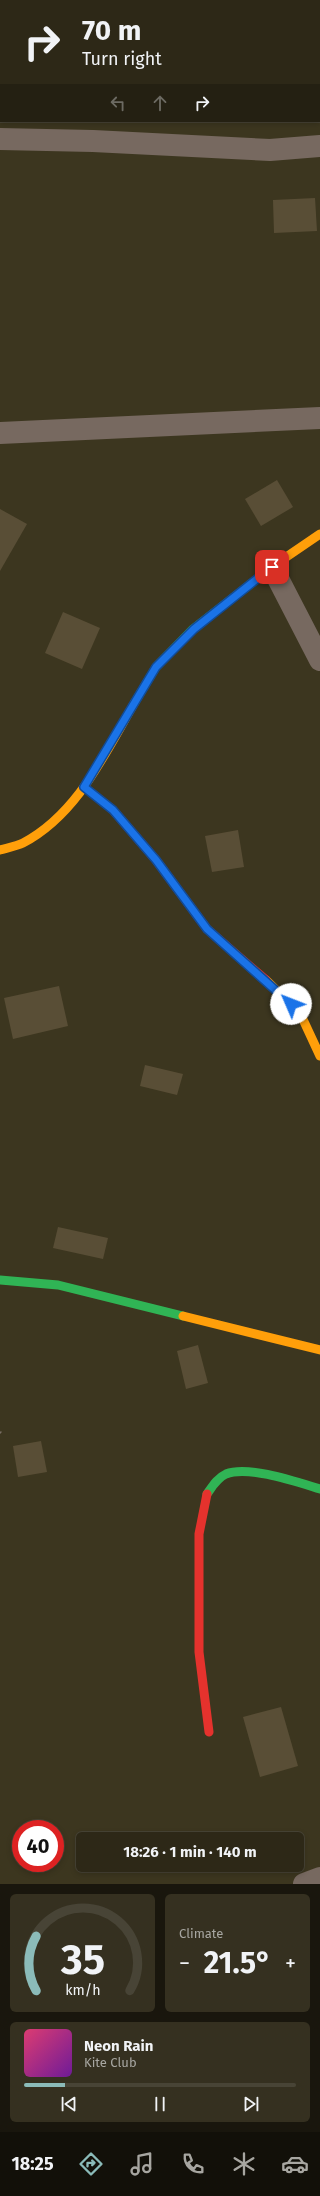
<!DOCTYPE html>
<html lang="en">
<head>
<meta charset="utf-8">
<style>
	:root { --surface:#2d2817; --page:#353020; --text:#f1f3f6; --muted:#a7a6a1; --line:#484436; --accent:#8bbbb9 }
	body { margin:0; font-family:"Fira Sans",sans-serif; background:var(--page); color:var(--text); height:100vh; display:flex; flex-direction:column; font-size:15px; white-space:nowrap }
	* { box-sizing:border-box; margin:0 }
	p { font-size:13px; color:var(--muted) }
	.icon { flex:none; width:22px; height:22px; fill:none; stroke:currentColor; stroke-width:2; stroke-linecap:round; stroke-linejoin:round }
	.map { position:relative; height:1884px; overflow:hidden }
	.panel { display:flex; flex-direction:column; gap:10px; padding:10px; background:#19160d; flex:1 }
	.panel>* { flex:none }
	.guide { position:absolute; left:0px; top:0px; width:320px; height:122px; box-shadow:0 2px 6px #0003,0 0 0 1px var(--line); background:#2d2817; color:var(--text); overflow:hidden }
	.speed { position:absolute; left:12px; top:1820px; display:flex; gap:8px; font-size:20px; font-weight:700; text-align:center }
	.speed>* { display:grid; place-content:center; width:52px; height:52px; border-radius:50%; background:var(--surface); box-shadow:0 2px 6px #0003,0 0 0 1px var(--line); line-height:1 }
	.speed .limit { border:6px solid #d22; background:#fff; color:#111 }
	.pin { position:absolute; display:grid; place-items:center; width:34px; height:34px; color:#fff; margin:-17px; border-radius:8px; box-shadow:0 2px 6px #0006 }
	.me { position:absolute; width:44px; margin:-22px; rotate:314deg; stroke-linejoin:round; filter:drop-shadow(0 0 3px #0008) }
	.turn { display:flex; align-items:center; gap:14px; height:84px; padding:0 16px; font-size:18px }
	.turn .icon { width:52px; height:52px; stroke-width:2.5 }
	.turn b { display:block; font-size:28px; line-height:34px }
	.lanes { display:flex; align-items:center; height:38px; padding:0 16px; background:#0003; justify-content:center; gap:20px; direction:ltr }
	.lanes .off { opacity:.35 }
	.big { font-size:30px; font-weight:700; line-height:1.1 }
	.panel .widget { flex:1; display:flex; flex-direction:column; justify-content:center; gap:6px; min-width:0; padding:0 14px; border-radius:6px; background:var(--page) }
	.panel .dial { align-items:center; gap:0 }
	.dial svg { height:104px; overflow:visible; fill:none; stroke:var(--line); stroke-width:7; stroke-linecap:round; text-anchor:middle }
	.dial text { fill:var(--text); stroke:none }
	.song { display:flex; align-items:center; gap:12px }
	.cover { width:48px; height:48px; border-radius:6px; background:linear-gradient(135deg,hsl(340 70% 55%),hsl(280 70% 35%)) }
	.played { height:4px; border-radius:2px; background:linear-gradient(90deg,var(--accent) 15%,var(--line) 15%) }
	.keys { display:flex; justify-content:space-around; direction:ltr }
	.heat { display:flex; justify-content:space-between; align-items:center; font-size:22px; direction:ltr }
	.panel .tiles { flex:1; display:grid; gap:10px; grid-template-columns:1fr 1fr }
	.widget:last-child { grid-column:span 2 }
	.trip { position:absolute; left:76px; top:1832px; width:228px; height:40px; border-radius:6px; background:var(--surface); box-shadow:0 2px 6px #0003,0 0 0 1px var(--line); font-weight:700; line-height:40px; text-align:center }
	.tabs { display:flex; height:64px; justify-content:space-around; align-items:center; background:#121009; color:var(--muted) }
	.tabs .icon { width:28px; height:28px }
	.tabs .on { color:var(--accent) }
	.tabs b { font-size:18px; color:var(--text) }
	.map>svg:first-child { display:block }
	.building { fill:#594e36 }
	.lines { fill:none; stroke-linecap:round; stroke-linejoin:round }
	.path { stroke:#796e64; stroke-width:2.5; stroke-dasharray:3 3; stroke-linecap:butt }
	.street { stroke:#776960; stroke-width:22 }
	.fast { stroke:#30b455; stroke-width:9 }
	.slow { stroke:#ff9f0a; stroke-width:9 }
	.jam { stroke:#e5322d; stroke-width:9 }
	.route-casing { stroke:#114b97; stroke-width:10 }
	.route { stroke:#1a73e8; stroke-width:7 }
</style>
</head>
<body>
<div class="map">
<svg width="320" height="1884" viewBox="0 0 320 1884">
	<rect width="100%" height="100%" fill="#3c361f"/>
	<!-- building -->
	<g class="building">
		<path d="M315,198L317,231L274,233L273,200Z"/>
		<path d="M277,480L293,507L261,526L245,499Z"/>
		<path d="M0,509L27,524L0,571Z"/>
		<path d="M63,612L100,628L82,669L45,653Z"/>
		<path d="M238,830L244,867L212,872L205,836Z"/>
		<path d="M59,986L68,1026L13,1039L4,998Z"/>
		<path d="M145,1065L183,1074L177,1095L140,1086Z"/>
		<path d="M58,1227L108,1238L103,1259L53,1248Z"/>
		<path d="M198,1345L208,1383L186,1389L177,1351Z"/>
		<path d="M41,1441L47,1472L18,1477L13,1446Z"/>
		<path d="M281,1707L298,1766L260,1777L243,1717Z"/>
	</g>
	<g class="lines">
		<!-- path -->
		<path class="path" d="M0,1432L1,1433"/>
		<!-- street -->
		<g class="street">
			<path d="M0,139L93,141L270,150L320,146"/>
			<path d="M0,433L320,418"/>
			<path d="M272,567L320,660"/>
			<path d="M304,1884L320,1878"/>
		</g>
		<!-- fast -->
		<g class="fast">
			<path d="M135,702L156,667L193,629L276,564"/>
			<path d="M0,1280L58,1285L183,1316"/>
			<path d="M207,1494C212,1487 217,1478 226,1474C248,1465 297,1482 320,1489"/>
		</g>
		<!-- slow -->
		<g class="slow">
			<path d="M276,564L320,534"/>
			<path d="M0,850C7,848 17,846 23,843C78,814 105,753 135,702"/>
			<path d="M266,980L300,1013L320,1056"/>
			<path d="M183,1316L320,1350"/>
		</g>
		<!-- jam -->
		<g class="jam">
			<path d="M84,787L113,810L156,860L207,929L266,980"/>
			<path d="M207,1494L199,1534V1652L209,1732"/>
		</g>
	</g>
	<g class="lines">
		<defs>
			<path id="route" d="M272,567L194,629L156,667L84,787L113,810L156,860L207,929L291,1004"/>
		</defs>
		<!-- route casing -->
		<use href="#route" class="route-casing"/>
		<!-- route -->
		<use href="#route" class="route"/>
	</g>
</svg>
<div class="speed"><div class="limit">40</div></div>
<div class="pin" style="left:272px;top:567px;background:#d93025"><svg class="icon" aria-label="arrive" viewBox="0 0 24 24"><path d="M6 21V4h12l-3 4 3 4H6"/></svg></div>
<svg class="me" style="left:291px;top:1004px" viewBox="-20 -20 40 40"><circle r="19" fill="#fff"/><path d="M0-13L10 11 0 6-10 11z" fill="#1a73e8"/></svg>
<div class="trip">18:26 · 1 min · 140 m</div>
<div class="guide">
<div class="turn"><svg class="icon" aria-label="right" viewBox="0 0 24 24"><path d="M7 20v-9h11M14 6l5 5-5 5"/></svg><div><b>70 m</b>Turn right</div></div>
<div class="lanes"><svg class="icon off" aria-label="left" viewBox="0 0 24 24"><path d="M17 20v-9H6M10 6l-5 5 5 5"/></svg><svg class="icon off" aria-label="ahead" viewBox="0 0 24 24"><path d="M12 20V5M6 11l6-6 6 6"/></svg><svg class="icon" aria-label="right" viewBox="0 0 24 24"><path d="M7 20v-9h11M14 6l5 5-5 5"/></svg></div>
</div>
</div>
<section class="panel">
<div class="tiles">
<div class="widget dial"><svg viewBox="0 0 100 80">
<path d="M14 69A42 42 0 1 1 86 69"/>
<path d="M14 69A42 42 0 0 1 14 27" stroke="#8bbbb9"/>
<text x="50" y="56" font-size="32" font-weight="700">35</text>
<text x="50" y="72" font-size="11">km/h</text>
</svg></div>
<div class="widget"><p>Climate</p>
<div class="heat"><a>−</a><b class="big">21.5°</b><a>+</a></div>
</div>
<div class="widget">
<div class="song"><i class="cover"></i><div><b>Neon Rain</b><p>Kite Club</p></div></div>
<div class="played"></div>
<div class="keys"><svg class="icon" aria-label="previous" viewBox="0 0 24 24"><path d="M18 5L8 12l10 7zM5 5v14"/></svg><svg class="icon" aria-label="pause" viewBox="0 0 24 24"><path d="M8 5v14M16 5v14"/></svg><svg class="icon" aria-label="next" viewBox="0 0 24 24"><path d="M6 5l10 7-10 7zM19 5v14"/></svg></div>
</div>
</div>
</section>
<nav class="tabs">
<b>18:25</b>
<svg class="icon on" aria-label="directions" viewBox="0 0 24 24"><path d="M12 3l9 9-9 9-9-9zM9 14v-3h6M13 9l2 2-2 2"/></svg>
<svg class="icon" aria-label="music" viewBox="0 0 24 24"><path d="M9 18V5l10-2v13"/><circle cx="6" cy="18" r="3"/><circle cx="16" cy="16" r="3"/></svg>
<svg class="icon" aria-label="phone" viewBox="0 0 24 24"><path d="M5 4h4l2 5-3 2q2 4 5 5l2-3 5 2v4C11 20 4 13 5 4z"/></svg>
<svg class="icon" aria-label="climate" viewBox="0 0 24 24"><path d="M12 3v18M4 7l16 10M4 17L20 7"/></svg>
<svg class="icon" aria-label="car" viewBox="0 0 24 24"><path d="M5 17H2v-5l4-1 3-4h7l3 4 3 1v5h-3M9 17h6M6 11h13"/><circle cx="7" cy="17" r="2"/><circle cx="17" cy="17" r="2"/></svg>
</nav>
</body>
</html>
